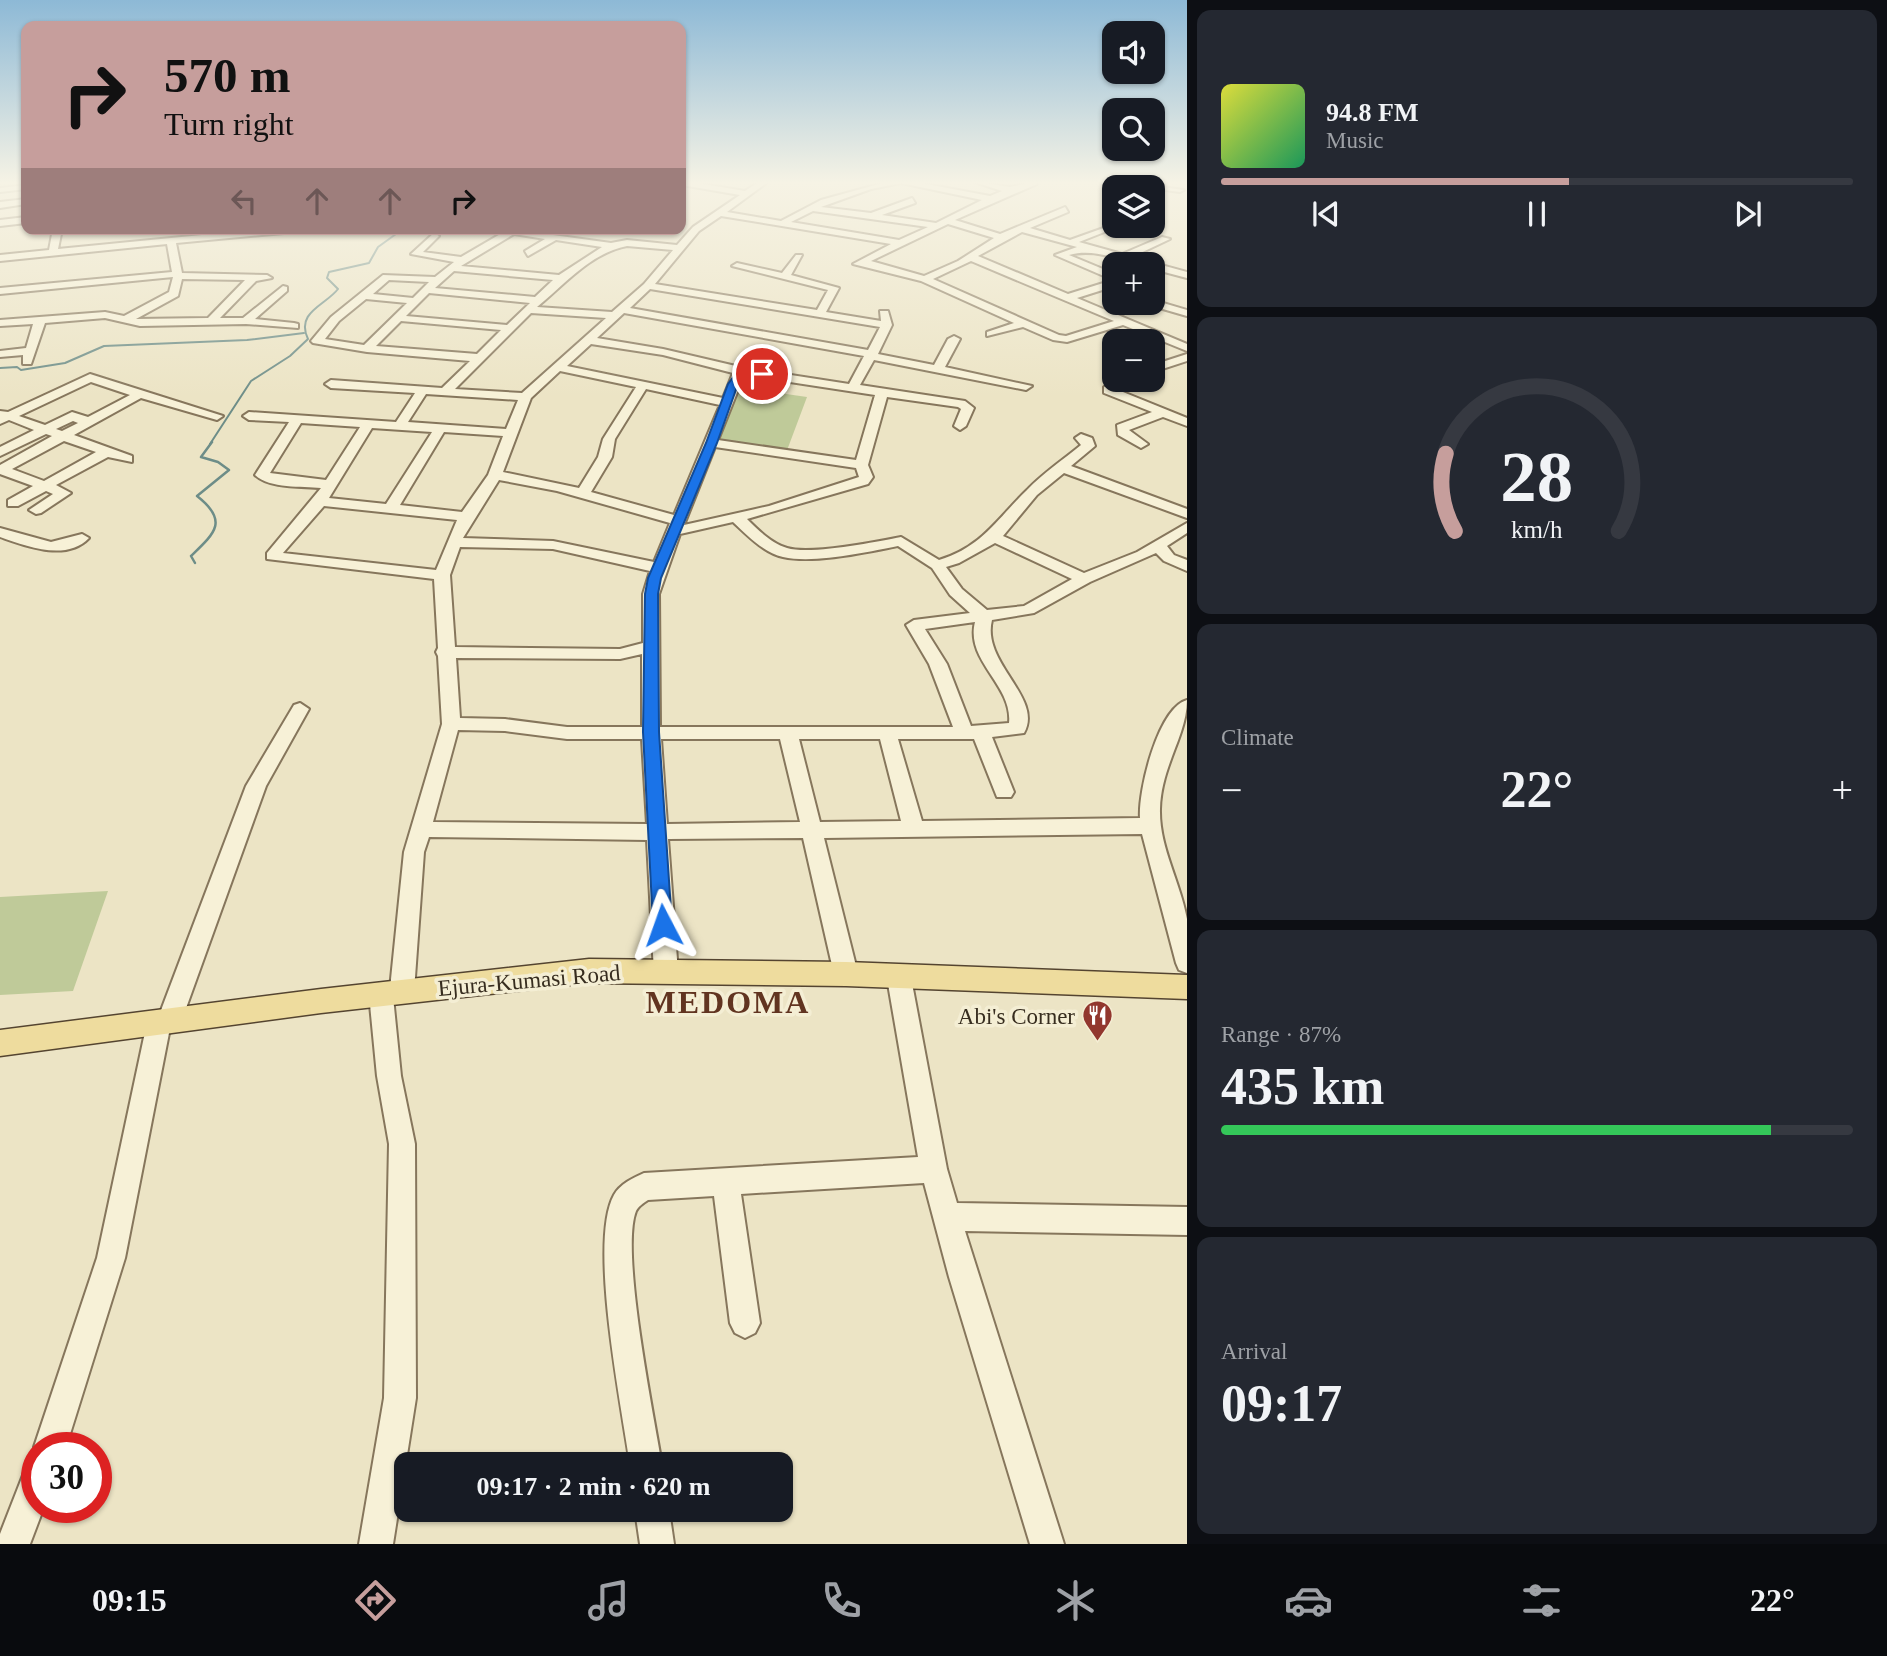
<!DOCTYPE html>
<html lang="en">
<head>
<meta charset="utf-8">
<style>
	:root { --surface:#171b24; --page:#242831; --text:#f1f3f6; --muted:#9ea1a6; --line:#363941; --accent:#c69e9c }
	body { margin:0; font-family:Georgia,serif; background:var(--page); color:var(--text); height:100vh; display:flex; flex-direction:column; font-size:26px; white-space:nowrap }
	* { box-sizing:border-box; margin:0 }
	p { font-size:23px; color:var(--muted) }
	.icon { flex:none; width:38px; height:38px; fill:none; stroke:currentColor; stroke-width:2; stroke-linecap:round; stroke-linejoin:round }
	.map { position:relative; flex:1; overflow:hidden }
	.panel { display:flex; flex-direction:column; gap:10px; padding:10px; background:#0d0f14; width:700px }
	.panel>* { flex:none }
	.guide { position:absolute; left:21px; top:21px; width:665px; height:214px; border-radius:14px; box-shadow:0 2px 5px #0004; background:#c69e9c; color:#111; overflow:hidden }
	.tools { position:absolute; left:1102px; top:21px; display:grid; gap:14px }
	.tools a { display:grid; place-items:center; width:63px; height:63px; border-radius:14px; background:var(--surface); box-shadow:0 2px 5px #0004; font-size:35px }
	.speed { position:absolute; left:21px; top:1432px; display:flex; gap:14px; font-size:35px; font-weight:700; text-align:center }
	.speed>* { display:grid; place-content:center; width:91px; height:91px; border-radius:50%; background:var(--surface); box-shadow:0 2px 5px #0004; line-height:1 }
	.speed .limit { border:10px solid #d22; background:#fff; color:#111 }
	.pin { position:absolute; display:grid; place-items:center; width:60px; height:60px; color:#fff; margin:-30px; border:4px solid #fff; border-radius:50%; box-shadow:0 2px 7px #0007 }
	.me { position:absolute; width:77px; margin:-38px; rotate:356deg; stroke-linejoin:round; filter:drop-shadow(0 0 5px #0008) }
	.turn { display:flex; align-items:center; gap:24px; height:147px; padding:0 28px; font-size:32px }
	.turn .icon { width:91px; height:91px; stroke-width:2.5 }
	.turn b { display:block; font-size:49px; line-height:60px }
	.lanes { display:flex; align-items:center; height:66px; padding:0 28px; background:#0003; justify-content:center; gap:35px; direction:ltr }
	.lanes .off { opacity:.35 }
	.big { font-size:52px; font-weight:800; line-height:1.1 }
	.panel .card { flex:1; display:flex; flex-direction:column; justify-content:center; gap:10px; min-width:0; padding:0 24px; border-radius:14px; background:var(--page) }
	.panel .dial { align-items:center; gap:0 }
	.dial svg { height:182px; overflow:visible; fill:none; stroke:var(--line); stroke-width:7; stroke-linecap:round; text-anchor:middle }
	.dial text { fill:var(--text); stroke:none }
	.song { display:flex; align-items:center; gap:21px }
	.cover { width:84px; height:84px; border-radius:10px; background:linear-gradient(135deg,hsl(60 70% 55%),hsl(150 70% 35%)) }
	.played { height:7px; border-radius:4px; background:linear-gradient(90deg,var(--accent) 55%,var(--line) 55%) }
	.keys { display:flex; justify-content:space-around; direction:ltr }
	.heat { display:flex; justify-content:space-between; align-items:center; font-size:38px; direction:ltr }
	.charge { height:10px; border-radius:5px; background:linear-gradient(90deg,#34c759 87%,var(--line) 0) }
	.trip { position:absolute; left:394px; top:1452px; width:399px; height:70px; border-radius:14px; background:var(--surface); box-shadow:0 2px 5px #0004; font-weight:800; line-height:70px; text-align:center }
	.menu { display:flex; height:112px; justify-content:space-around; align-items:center; background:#090b0e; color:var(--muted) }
	.menu .icon { width:49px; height:49px }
	.menu .current { color:var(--accent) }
	.menu b { font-size:32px; color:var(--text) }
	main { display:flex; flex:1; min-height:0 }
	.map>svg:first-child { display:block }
	.green { fill:#bfca99 }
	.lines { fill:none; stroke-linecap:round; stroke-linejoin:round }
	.stream-far1 { stroke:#6d8d88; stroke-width:2 }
	.stream { stroke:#6d8d88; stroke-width:2.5 }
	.minor-casing { stroke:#86765c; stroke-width:4 }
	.major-casing { stroke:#544430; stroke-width:3 }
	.minor { fill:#f7f1d7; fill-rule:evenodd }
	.major { fill:#eedc9e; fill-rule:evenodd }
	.route { fill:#1a73e8; stroke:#114b97; stroke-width:2 }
	.labels { text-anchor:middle; stroke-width:7; stroke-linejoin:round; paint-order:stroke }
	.near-street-label { font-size:23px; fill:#372d1f; stroke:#f4eed4 }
	.near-poi-label { font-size:23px; fill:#372d1f; stroke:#f4eed4; text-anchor:end }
	.near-district-label { font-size:32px; font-weight:bold; letter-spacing:2px; fill:#613420; stroke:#f4eed4 }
</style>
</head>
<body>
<main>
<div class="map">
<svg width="1187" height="1544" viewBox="0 0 1187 1544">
	<rect width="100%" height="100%" fill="#ece4c5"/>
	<!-- green -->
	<g class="green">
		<path d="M737,387L807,397L786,453L710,441Z"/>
		<path d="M108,891L73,991L0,995V897Z"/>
	</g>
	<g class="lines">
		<!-- stream-far1 -->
		<g class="stream-far1">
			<path d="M0,368L17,367L21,370L65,363L104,346L247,340L304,333"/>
			<path d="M210,444L251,381L290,356L308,339C295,312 326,305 338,289L327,278L329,272L369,263L378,247L403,229"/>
		</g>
		<!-- stream -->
		<path class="stream" d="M195,563L191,556C215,533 229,521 197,496L229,470L218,462L201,457L212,442"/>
		<defs>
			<g id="minor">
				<path d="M685,181L745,191L760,181H769L727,212L781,221L821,200L890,181H910L990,196L1002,191L972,181L1010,187L1037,181V184L955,220L1000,234L1065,207L1068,212L1030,228L1070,240L1112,225V229L1079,242L1122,254L1162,237L1170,239L1132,257L1187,272V278L1153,269V264C1122,264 1099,247 1069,255L1115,274V286L1077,298L1108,311L1135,303H1153V300L1187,310V316L1149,305L1118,315L1187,344V351L1123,325L1067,342L1053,340L1023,327L987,336V332L1014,323L921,281L853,264L891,244L721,216L699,231L655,284L817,310L828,290L732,266L737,263L782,273L796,255H802L791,275L839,288L826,312L881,321L880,311H888L892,325L878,354L934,365L948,339L954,336L960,339L945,367L1032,386L1026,390L874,360L860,385L965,401L974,408L966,426L960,430L954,426L961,409L958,407L887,397L868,465L873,477L868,484L747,519C758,530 771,543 787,548C810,555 876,542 901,537L939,560C982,547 997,519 1027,490C1043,473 1063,460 1081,445L1075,438L1081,434L1092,438L1095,446L1071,466L1187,509V518L1064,473L1037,495L1003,536L1084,573L1137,552L1187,523V533L1167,546L1174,555L1187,560V571L1164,561L1156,553L1090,582L1034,613L992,620C981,663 1044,698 1024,733L992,737L1014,792L1011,797H997L974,739H898L922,821L1140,818C1138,791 1158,708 1187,700C1187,735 1161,766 1160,809C1159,847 1180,881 1187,919C1187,936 1187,955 1187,973L1179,970L1176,963L1142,834L824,838L858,974L854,981L846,984L838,981L834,974L803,838L668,839L678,973L674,980L666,983L658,980L654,973L647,840L429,837L424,852L414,991L410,998L402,1001L393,997L401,1076L415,1144L416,1398L393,1544H359L384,1398L389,1144L377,1076L369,994L373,987L381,984L390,989L404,852L442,724L438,656L436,652L438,648L434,579L267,559V553L321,488C302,486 270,489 255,475L289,422L249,420L243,416L249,412L396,422L415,393L331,388L325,384L331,380L442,388L470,361L367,352L313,343L311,341L331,317L383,275L435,277L454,262L411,254L434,233L439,236L423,252L461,257L509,229L611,243L627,240L677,245L693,227L740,195L682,185ZM901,183L982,200L936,223L882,215L915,203L912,198L871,213L821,207L871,189ZM813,211L928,227L899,240L791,222ZM948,224L994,238L958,261L924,276L871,261ZM1022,232L1077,247L1055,255L1113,280L1068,294L978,256ZM514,234L545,239L525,251L528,256L556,240L602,247L559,275L461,266ZM627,246L673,250L644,284L612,312L537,307C563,286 590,253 627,246ZM971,261L1114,321L1066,336L1059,335L933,279ZM454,271L553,280L535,297L435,288ZM389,280L429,282L413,298L373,294ZM650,289L880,327L868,350L630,308ZM429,293L530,303L507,325L406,316ZM366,299L407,303L364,345L325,339L339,321ZM531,313L606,318L522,393L455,389ZM624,313L864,356L849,384L740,367L663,349L597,338ZM401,321L501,330L477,354L376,346ZM591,344L663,355L733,373L723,398L567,366ZM560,371L636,387L603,439L598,457L579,488L503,472L531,398ZM744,375L875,395L856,460L718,440ZM646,389L720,405L674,515L591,492L612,457L615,439ZM426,394L518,400L506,429L408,422ZM301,423L360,427L326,480L270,473ZM372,428L432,432L386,504L329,498ZM444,432L503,436L488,475L462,512L400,505ZM715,447L856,468L859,477L769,506L684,525ZM499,480L557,491L670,523L654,562L553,541L463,538ZM324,506L457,520L436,570L283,553ZM733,522C747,535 764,553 783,557C814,564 867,552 898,546L932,568L950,595L970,613L914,620L906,625L929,664L953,727H660L659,594L680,534ZM995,543L1072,579L1024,606L987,610L962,589L946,567L959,563ZM460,547L553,549L650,571L643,594V643L620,649L455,647L450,575ZM975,622C965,661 1013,685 1009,723L971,726L947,664L925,629ZM642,654V727H567L505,719L460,718L456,658L620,659ZM458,730L505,731L567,739H642L647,824L433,822ZM661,739H780L800,822L667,824ZM799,739H880L901,821L820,822Z"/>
				<path d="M1097,181H1119L1184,190L1180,192Z"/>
				<path d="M26,185V189L0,192V188Z"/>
				<path d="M26,199V204L0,208V202Z"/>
				<path d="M26,217V223L0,226V220Z"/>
				<path d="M53,229H62L58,249L265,229H365L295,232L176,243L182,273L267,275L272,278L256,281L220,318H243L283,286L287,287V291L255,319L294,323L298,324V328L246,324L140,326L105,318L45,323L31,364H23V355L0,357V351L26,348L33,324L0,326V320L105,312L124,316L169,292L173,277L0,294V288L172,272L167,244L0,261V255L49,250ZM182,279L245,280L208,318L136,319L178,296Z"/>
				<path d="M1187,354V361L1153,372V365Z"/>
				<path d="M90,374L223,416L217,420L141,398L74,435L132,456V462L108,457L56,485L71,493L41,513L36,514L29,510L53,494L46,491L18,506H8V500L33,486L0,474V465L52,436L46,434L0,456V447L34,430L9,420L0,424V411L8,412ZM91,382L130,395L88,417L72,412L45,425L19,416ZM73,421L78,423L62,431L56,429ZM64,441L96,452L44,481L12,469Z"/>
				<path d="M1119,380H1134L1118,390L1187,418V426L1163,417L1129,430L1148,444L1141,448L1118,435L1117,425L1152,412L1104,393V387Z"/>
				<path d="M0,528L51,542L82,534L89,538C66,562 26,546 0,537Z"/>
				<path d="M300,703L309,709L266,786L181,1022L177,1030L169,1033L125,1258L66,1447H37V1454L34,1447L97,1258L147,1023L151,1015L160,1013L246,786L294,705Z"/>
				<path d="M899,968L907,971L911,978L947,1169L957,1203L1187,1207V1235L965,1231L1064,1544H1030L949,1277L924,1183L741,1194L760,1323L755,1333L745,1338L735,1333L730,1323L714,1196L648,1200C643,1203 638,1207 636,1211C620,1251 654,1416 662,1465H630C622,1408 588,1242 614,1195C620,1184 633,1178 644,1173L918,1157L887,978L891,971Z"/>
				<path d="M37,1466V1507H44L30,1544H0V1534L25,1470Z"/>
				<path d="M635,1510H669L674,1544H640Z"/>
			</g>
			<path id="major" d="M589,959L846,962L1187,975V999L846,986L589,983L321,1013L0,1056V1030L321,989Z"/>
		</defs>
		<!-- minor casing -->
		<use href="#minor" class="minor-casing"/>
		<!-- major casing -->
		<use href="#major" class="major-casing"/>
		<!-- minor -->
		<use href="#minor" class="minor"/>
		<!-- major -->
		<use href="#major" class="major"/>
	</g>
	<!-- sky -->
	<linearGradient id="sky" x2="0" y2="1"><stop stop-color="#8db9d6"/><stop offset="0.46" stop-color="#f6f3e5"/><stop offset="1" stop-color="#f6f3e5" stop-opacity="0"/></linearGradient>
	<rect width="1187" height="397" fill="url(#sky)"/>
	<!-- route -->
	<path class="route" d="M740,368L767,374L762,377L743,375L738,384L717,443L661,578L658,594L659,732L672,925L663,933L653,925L643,732L645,594L648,578L706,443L728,384Z"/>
	<!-- icons -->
	<defs>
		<symbol id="restaurant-pin" viewBox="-11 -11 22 30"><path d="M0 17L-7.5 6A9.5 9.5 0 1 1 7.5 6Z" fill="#92372e" stroke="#f4eed4"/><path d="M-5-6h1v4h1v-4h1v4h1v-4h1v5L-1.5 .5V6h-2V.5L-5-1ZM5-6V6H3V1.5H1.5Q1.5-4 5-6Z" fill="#fff"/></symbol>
	</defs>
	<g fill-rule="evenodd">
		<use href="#restaurant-pin" x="1080" y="998" width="35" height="47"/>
	</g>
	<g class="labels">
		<!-- near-street labels -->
		<g class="near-street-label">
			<text transform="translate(529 980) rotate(-5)" y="8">Ejura-Kumasi Road</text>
		</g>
		<!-- near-poi labels -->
		<g class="near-poi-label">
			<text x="1075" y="1024">Abi's Corner</text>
		</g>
		<!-- near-district labels -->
		<g class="near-district-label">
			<text x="728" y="1013">MEDOMA</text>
		</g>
	</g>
</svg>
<div class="tools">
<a><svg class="icon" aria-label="sound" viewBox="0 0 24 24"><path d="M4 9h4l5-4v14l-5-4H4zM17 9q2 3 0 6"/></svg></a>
<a><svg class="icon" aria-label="search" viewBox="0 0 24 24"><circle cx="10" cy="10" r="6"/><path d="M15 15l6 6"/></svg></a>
<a><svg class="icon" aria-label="layers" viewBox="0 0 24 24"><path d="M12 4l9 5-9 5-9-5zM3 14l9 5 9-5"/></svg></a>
<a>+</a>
<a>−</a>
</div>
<div class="speed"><div class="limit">30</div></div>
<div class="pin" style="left:762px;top:374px;background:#d93025"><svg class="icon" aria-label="arrive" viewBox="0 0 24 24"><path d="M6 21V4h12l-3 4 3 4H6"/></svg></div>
<svg class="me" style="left:663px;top:925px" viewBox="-20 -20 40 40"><path d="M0-17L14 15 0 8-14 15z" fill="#1a73e8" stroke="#fff" stroke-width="4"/></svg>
<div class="trip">09:17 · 2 min · 620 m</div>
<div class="guide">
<div class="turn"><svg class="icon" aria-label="right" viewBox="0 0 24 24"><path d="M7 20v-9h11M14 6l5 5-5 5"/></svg><div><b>570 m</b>Turn right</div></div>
<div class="lanes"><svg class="icon off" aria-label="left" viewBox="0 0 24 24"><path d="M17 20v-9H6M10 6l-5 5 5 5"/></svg><svg class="icon off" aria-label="ahead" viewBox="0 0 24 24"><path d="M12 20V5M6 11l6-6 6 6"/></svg><svg class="icon off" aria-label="ahead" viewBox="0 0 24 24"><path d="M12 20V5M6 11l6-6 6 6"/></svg><svg class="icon" aria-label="right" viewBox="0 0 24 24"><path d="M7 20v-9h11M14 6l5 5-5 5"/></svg></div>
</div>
</div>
<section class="panel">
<div class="card">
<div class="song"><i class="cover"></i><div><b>94.8 FM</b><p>Music</p></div></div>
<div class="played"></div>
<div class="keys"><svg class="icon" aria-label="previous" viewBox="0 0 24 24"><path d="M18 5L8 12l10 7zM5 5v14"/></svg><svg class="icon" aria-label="pause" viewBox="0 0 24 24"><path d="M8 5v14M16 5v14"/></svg><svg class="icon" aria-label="next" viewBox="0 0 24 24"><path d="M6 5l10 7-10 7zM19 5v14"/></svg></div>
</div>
<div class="card dial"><svg viewBox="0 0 100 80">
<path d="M14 69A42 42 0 1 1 86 69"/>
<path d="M14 69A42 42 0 0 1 10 35" stroke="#c69e9c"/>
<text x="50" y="56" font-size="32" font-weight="700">28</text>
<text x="50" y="72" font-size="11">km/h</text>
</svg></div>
<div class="card"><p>Climate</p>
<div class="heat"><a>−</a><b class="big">22°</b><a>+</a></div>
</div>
<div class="card"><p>Range · 87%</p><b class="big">435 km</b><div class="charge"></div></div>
<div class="card"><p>Arrival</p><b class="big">09:17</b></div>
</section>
</main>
<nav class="menu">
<b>09:15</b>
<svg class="icon current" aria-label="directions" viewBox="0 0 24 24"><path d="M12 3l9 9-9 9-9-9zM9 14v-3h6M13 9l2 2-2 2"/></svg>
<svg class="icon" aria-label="music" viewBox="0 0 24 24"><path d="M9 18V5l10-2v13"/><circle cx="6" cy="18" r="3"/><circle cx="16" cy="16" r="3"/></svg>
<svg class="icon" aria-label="phone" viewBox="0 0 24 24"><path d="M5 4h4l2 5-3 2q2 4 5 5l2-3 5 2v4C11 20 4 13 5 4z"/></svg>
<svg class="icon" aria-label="climate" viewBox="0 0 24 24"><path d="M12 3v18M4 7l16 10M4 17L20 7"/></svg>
<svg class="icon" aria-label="car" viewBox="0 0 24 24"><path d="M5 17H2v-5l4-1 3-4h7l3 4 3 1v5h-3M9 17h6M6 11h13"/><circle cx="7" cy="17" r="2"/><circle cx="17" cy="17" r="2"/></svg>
<svg class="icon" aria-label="filters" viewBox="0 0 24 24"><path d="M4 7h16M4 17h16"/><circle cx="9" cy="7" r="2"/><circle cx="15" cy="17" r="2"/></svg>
<b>22°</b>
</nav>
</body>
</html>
